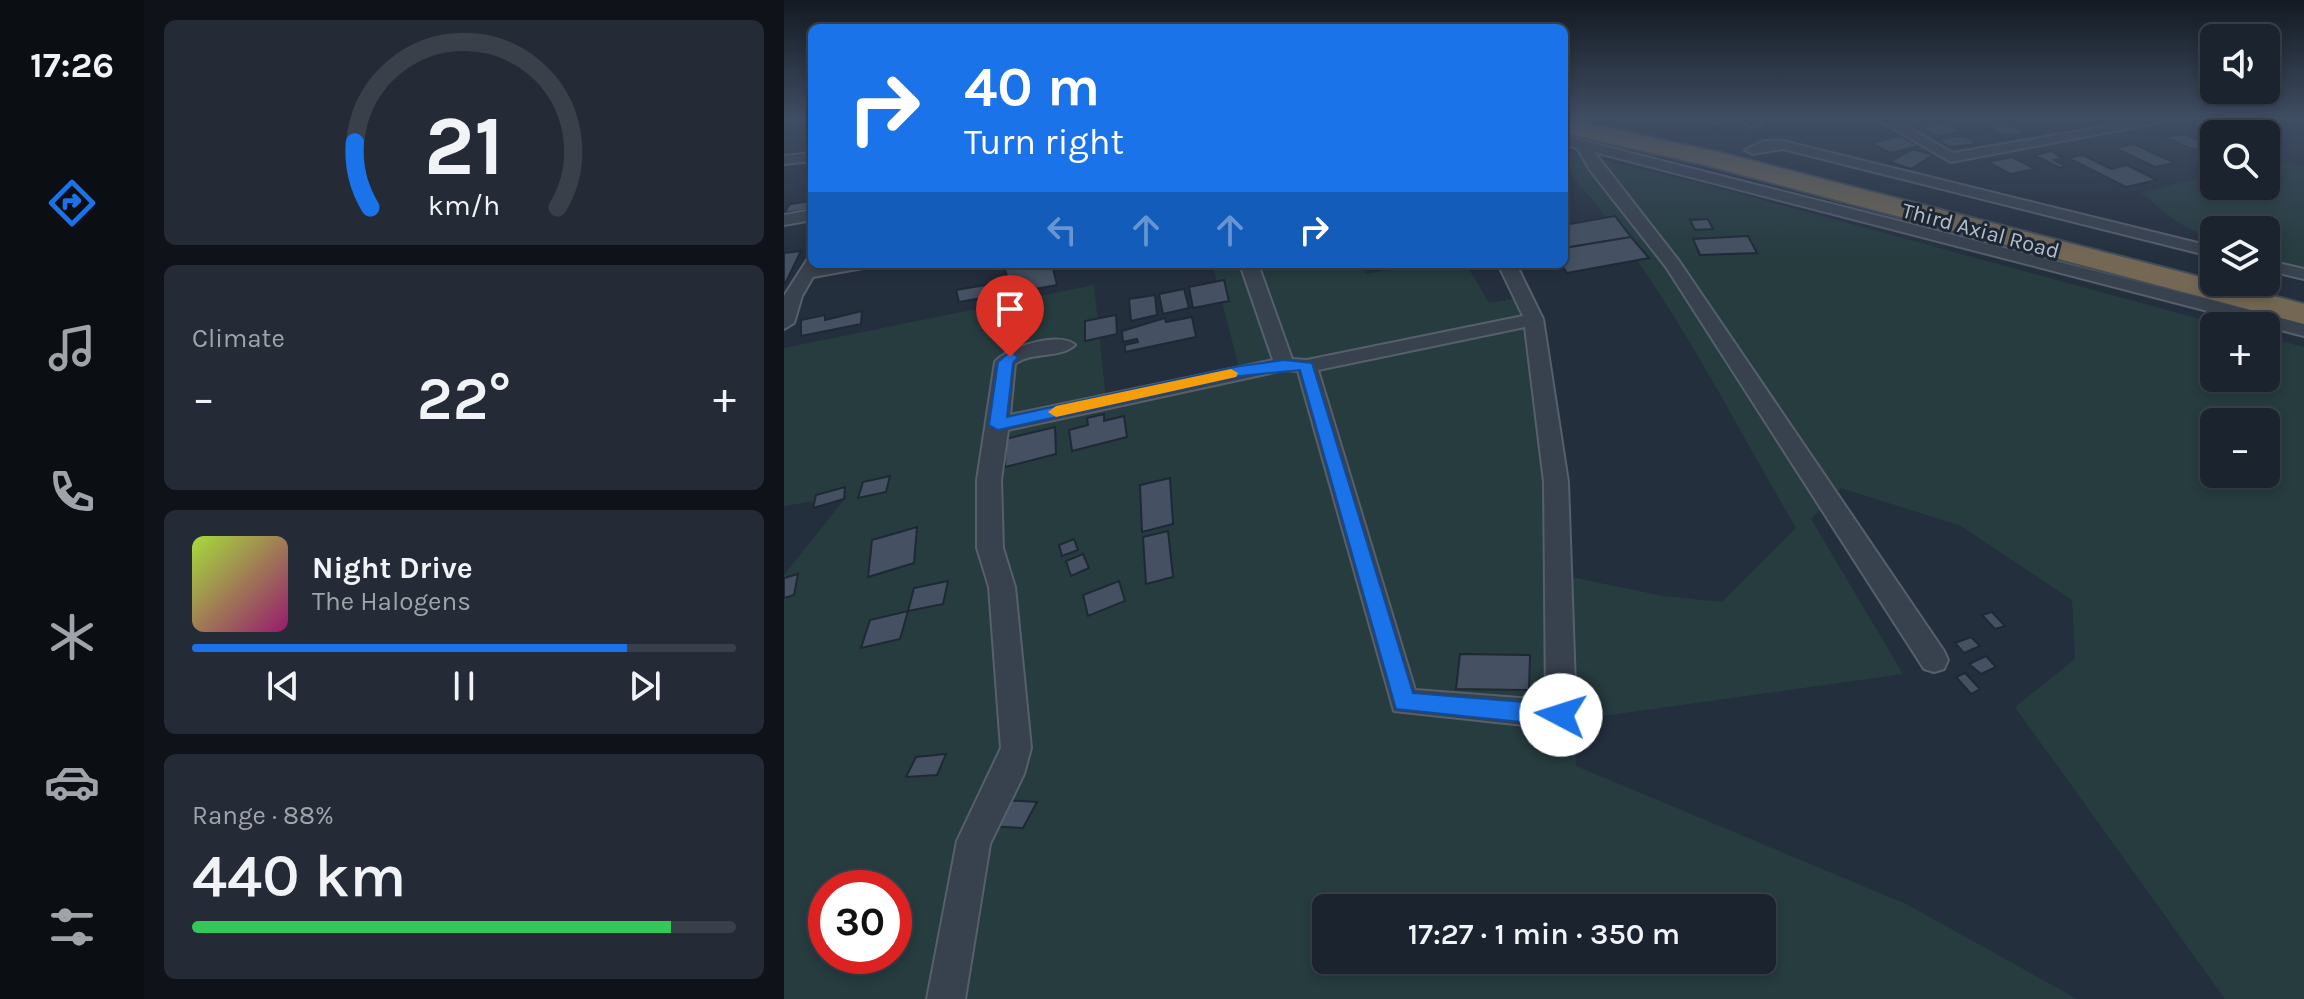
<!DOCTYPE html>
<html lang="en">
<head>
<meta charset="utf-8">
<style>
	:root { --surface:#1b232e; --page:#242b36; --text:#f1f3f6; --muted:#a0a4aa; --line:#39404a; --accent:#1a73e8 }
	body { margin:0; font-family:Karla,sans-serif; background:var(--page); color:var(--text); height:100vh; display:flex; flex-direction:column; font-size:30px; white-space:nowrap }
	* { box-sizing:border-box; margin:0 }
	p { font-size:26px; color:var(--muted) }
	.icon { flex:none; width:44px; height:44px; fill:none; stroke:currentColor; stroke-width:2; stroke-linecap:round; stroke-linejoin:round }
	.map { position:relative; flex:1; overflow:hidden }
	.sheet { display:flex; flex-direction:column; gap:20px; padding:20px; background:#0f1319; width:640px }
	.sheet>* { flex:none }
	.hud { position:absolute; left:24px; top:24px; width:760px; height:244px; border-radius:12px; box-shadow:0 4px 12px #0003,0 0 0 2px var(--line); background:#1a73e8; color:#fff; overflow:hidden }
	.controls { position:absolute; left:1416px; top:24px; display:grid; gap:16px }
	.controls a { display:grid; place-items:center; width:80px; height:80px; border-radius:12px; background:var(--surface); box-shadow:0 4px 12px #0003,0 0 0 2px var(--line); font-size:40px }
	.speed { position:absolute; left:24px; top:870px; display:flex; gap:16px; font-size:40px; font-weight:700; text-align:center }
	.speed>* { display:grid; place-content:center; width:104px; height:104px; border-radius:50%; background:var(--surface); box-shadow:0 4px 12px #0003,0 0 0 2px var(--line); line-height:1 }
	.speed .limit { border:12px solid #d22; background:#fff; color:#111 }
	.pin { position:absolute; display:grid; place-items:center; width:68px; height:68px; color:#fff; margin:-82px -34px; border-radius:50% 50% 50% 0; rotate:-45deg; box-shadow:0 0 8px #0007 }
	.pin .icon { rotate:45deg }
	.me { position:absolute; width:88px; margin:-44px; rotate:275deg; stroke-linejoin:round; filter:drop-shadow(0 0 6px #0008) }
	.turn { display:flex; align-items:center; gap:28px; height:168px; padding:0 24px; font-size:36px }
	.turn .icon { width:104px; height:104px; stroke-width:2.5 }
	.turn b { display:block; font-size:56px; line-height:68px }
	.lanes { display:flex; align-items:center; height:76px; padding:0 24px; background:#0003; justify-content:center; gap:40px; direction:ltr }
	.lanes .off { opacity:.35 }
	.big { font-size:60px; font-weight:600; line-height:1.1 }
	.sheet .card { flex:1; display:flex; flex-direction:column; justify-content:center; gap:12px; min-width:0; padding:0 28px; border-radius:12px; background:var(--page) }
	.sheet .dial { align-items:center; gap:0 }
	.dial svg { height:208px; overflow:visible; fill:none; stroke:var(--line); stroke-width:7; stroke-linecap:round; text-anchor:middle }
	.dial text { fill:var(--text); stroke:none }
	.song { display:flex; align-items:center; gap:24px }
	.cover { width:96px; height:96px; border-radius:12px; background:linear-gradient(135deg,hsl(80 70% 55%),hsl(320 70% 35%)) }
	.played { height:8px; border-radius:4px; background:linear-gradient(90deg,var(--accent) 80%,var(--line) 80%) }
	.keys { display:flex; justify-content:space-around; direction:ltr }
	.heat { display:flex; justify-content:space-between; align-items:center; font-size:44px; direction:ltr }
	.charge { height:12px; border-radius:6px; background:linear-gradient(90deg,#34c759 88%,var(--line) 0) }
	.trip { position:absolute; left:528px; top:894px; width:464px; height:80px; border-radius:12px; background:var(--surface); box-shadow:0 4px 12px #0003,0 0 0 2px var(--line); font-weight:600; line-height:80px; text-align:center }
	main { display:flex; flex:1; min-height:0 }
	.dock { display:flex; flex-direction:column; width:144px; justify-content:space-around; align-items:center; background:#0b0e12; color:var(--muted) }
	.dock .icon { width:56px; height:56px }
	.dock .current { color:var(--accent) }
	.dock b { font-size:36px; color:var(--text) }
	.map>svg:first-child { display:block }
	.green { fill:#263c3f; fill-rule:evenodd }
	.lines { fill:none; stroke-linecap:round; stroke-linejoin:round }
	.stream { stroke:#394c67; stroke-width:4 }
	.building { fill:#455162; stroke:#1f2835; stroke-width:2 }
	.street-casing { stroke:#565f6c; stroke-width:4 }
	.highway-casing { stroke:#434c59; stroke-width:4 }
	.street { fill:#38414e; fill-rule:evenodd }
	.highway { fill:#746855; fill-rule:evenodd }
	.route { fill:#1a73e8; stroke:#114b97; stroke-width:2 }
	.slow { fill:#f59e0b }
	.labels { text-anchor:middle; stroke-width:6; stroke-linejoin:round; paint-order:stroke }
	.far-street-label { font-size:22px; fill:#b4bcc9; stroke:#1d2633 }
</style>
</head>
<body>
<main>
<nav class="dock">
<b>17:26</b>
<svg class="icon current" aria-label="directions" viewBox="0 0 24 24"><path d="M12 3l9 9-9 9-9-9zM9 14v-3h6M13 9l2 2-2 2"/></svg>
<svg class="icon" aria-label="music" viewBox="0 0 24 24"><path d="M9 18V5l10-2v13"/><circle cx="6" cy="18" r="3"/><circle cx="16" cy="16" r="3"/></svg>
<svg class="icon" aria-label="phone" viewBox="0 0 24 24"><path d="M5 4h4l2 5-3 2q2 4 5 5l2-3 5 2v4C11 20 4 13 5 4z"/></svg>
<svg class="icon" aria-label="climate" viewBox="0 0 24 24"><path d="M12 3v18M4 7l16 10M4 17L20 7"/></svg>
<svg class="icon" aria-label="car" viewBox="0 0 24 24"><path d="M5 17H2v-5l4-1 3-4h7l3 4 3 1v5h-3M9 17h6M6 11h13"/><circle cx="7" cy="17" r="2"/><circle cx="17" cy="17" r="2"/></svg>
<svg class="icon" aria-label="filters" viewBox="0 0 24 24"><path d="M4 7h16M4 17h16"/><circle cx="9" cy="7" r="2"/><circle cx="15" cy="17" r="2"/></svg>
</nav>
<section class="sheet">
<div class="card dial"><svg viewBox="0 0 100 80">
<path d="M14 69A42 42 0 1 1 86 69"/>
<path d="M14 69A42 42 0 0 1 8 44" stroke="#1a73e8"/>
<text x="50" y="56" font-size="32" font-weight="700">21</text>
<text x="50" y="72" font-size="11">km/h</text>
</svg></div>
<div class="card"><p>Climate</p>
<div class="heat"><a>−</a><b class="big">22°</b><a>+</a></div>
</div>
<div class="card">
<div class="song"><i class="cover"></i><div><b>Night Drive</b><p>The Halogens</p></div></div>
<div class="played"></div>
<div class="keys"><svg class="icon" aria-label="previous" viewBox="0 0 24 24"><path d="M18 5L8 12l10 7zM5 5v14"/></svg><svg class="icon" aria-label="pause" viewBox="0 0 24 24"><path d="M8 5v14M16 5v14"/></svg><svg class="icon" aria-label="next" viewBox="0 0 24 24"><path d="M6 5l10 7-10 7zM19 5v14"/></svg></div>
</div>
<div class="card"><p>Range · 88%</p><b class="big">440 km</b><div class="charge"></div></div>
</section>
<div class="map">
<svg width="1520" height="999" viewBox="0 0 1520 999">
	<rect width="100%" height="100%" fill="#242f3e"/>
	<!-- green -->
	<g class="green">
		<path d="M780,151L927,186L1442,326H1430V378H1482V337L1520,347V999H1441L1231,707L1291,659L1288,600L1177,526L1057,488L1027,519L1119,674L790,720L792,766L1122,904L1293,999H0V575L63,496L0,506V348L310,285L322,400L456,371L428,264H577L582,274L636,264H682L705,303L735,298L739,311L777,575L879,596L938,602L1012,528C941,407 875,271 780,167ZM1430,422H1482V474H1430ZM42,888H110V956H42ZM542,908H978V960H542Z"/>
		<path d="M1488,159L1520,167V268L1482,259V230H1430V242L1390,220L1357,193L1430,174V186H1482V160Z"/>
	</g>
	<g class="lines">
		<!-- stream -->
		<path class="stream" d="M0,123L16,118"/>
	</g>
	<!-- building -->
	<g class="building">
		<path d="M915,118H946L954,122L932,128Z"/>
		<path d="M1186,118H1215L1241,133L1218,135Z"/>
		<path d="M1245,118H1303L1307,120L1260,125Z"/>
		<path d="M1428,118H1469L1477,127H1450Z"/>
		<path d="M1418,120L1450,134L1430,135L1408,125Z"/>
		<path d="M1161,122L1178,132L1152,136L1135,126Z"/>
		<path d="M1400,134L1427,145L1411,150L1380,137Z"/>
		<path d="M1116,136L1136,146L1106,153L1087,143Z"/>
		<path d="M1181,136L1192,144L1165,147L1154,139Z"/>
		<path d="M1350,144L1391,163L1371,167L1331,148Z"/>
		<path d="M1129,149L1149,155L1127,169L1106,162Z"/>
		<path d="M1267,151L1279,159L1270,160L1281,166L1276,168L1250,155Z"/>
		<path d="M1299,155L1327,169L1343,165L1373,180L1342,187L1284,158Z"/>
		<path d="M1228,157L1251,169L1226,174L1204,162Z"/>
		<path d="M28,201V209L0,213L6,204Z"/>
		<path d="M831,216L847,237L780,248V225Z"/>
		<path d="M924,219L929,229L911,230L906,220Z"/>
		<path d="M964,236L973,253L916,255L909,239Z"/>
		<path d="M847,237L865,258L783,273L777,264H780V248Z"/>
		<path d="M17,251L2,282L0,283V253Z"/>
		<path d="M219,264H268L273,285L229,293Z"/>
		<path d="M440,280L445,301L409,308L405,287Z"/>
		<path d="M213,283L215,295L175,302L172,290Z"/>
		<path d="M400,289L405,308L379,314L375,294Z"/>
		<path d="M371,295L373,315L347,321L345,299Z"/>
		<path d="M78,311L77,324L17,336V320L41,315V320Z"/>
		<path d="M332,315L333,334L301,341V321Z"/>
		<path d="M408,317L412,337L341,352V345L354,342L353,339L339,342L338,331L381,318L382,322Z"/>
		<path d="M320,414V421L340,416L343,437L288,451L285,430L304,425L303,418Z"/>
		<path d="M271,427L272,454L221,467L222,439Z"/>
		<path d="M106,476L102,492L74,498L79,482Z"/>
		<path d="M386,478L389,524L358,532L356,485Z"/>
		<path d="M61,487L60,499L29,508L32,495Z"/>
		<path d="M133,527L130,563L84,577L88,540Z"/>
		<path d="M384,531L389,577L362,584L359,537Z"/>
		<path d="M290,539L294,550L278,556L275,545Z"/>
		<path d="M299,554L305,568L287,576L282,561Z"/>
		<path d="M14,574L10,595L0,598V578Z"/>
		<path d="M164,581L159,604L124,611L130,588Z"/>
		<path d="M335,581L341,601L304,616L299,595Z"/>
		<path d="M124,611L116,639L77,648L86,620Z"/>
		<path d="M1208,612L1221,626L1211,629L1198,615Z"/>
		<path d="M1187,637L1196,646L1180,653L1171,643Z"/>
		<path d="M676,654L746,655L745,690L672,689Z"/>
		<path d="M1202,656L1212,667L1197,674L1185,664Z"/>
		<path d="M1181,673L1196,689L1187,694L1172,677Z"/>
		<path d="M162,754L153,775L122,777L132,757Z"/>
		<path d="M218,800L253,802L239,828L204,826Z"/>
	</g>
	<g class="lines">
		<defs>
			<g id="street">
				<path d="M956,118H971L978,124L966,127Z"/>
				<path d="M1091,118H1107L1169,153L1370,118H1399L1167,162Z"/>
				<path d="M780,136L1520,324V336L810,152L895,261L1160,651L1164,660L1160,669L1150,672L1140,669L882,267L806,170L793,148L780,144Z"/>
				<path d="M980,141H999L1430,247V257L999,149L968,154L961,150Z"/>
				<path d="M28,153V161L0,164V156Z"/>
				<path d="M28,210V220L0,225V215Z"/>
				<path d="M28,259V264H82L79,268L29,277L18,296L10,323L0,329V296L23,260Z"/>
				<path d="M1482,260L1520,269V279L1482,270Z"/>
				<path d="M456,264H474L508,359L523,360L739,316L714,264H732L759,319L784,482L792,715L788,725L777,729L610,711L514,371L500,370L224,430L217,480L219,548L231,587L247,748L240,774L206,844L181,999H143L173,841L217,748L205,587L193,548V480L211,362C223,347 277,331 291,345C276,359 248,351 231,364L226,415L489,360ZM741,327L760,482L762,700L631,690L534,370Z"/>
			</g>
			<path id="highway" d="M780,119L934,152L1520,304V324L921,165L780,133Z"/>
		</defs>
		<!-- street casing -->
		<use href="#street" class="street-casing"/>
		<!-- highway casing -->
		<use href="#highway" class="highway-casing"/>
		<!-- street -->
		<use href="#street" class="street"/>
		<!-- highway -->
		<use href="#highway" class="highway"/>
	</g>
	<!-- sky -->
	<linearGradient id="sky" x2="0" y2="1"><stop stop-color="#141a22"/><stop offset="0.46" stop-color="#3f4d63"/><stop offset="1" stop-color="#3f4d63" stop-opacity="0"/></linearGradient>
	<rect width="1520" height="258" fill="url(#sky)"/>
	<!-- route -->
	<path class="route" d="M226,352L234,357L229,363L223,417L456,366L500,360L528,363L629,693L777,705L785,708L788,715L785,723L777,726L612,709L516,370L456,376L214,430L205,425L214,362Z"/>
	<!-- slow -->
	<path class="slow" d="M447,369L454,373L452,377L272,417L264,412L272,406Z"/>
	<g class="labels">
		<!-- far-street labels -->
		<g class="far-street-label">
			<text transform="translate(1197 230) rotate(15)" y="8">Third Axial Road</text>
		</g>
	</g>
</svg>
<div class="controls">
<a><svg class="icon" aria-label="sound" viewBox="0 0 24 24"><path d="M4 9h4l5-4v14l-5-4H4zM17 9q2 3 0 6"/></svg></a>
<a><svg class="icon" aria-label="search" viewBox="0 0 24 24"><circle cx="10" cy="10" r="6"/><path d="M15 15l6 6"/></svg></a>
<a><svg class="icon" aria-label="layers" viewBox="0 0 24 24"><path d="M12 4l9 5-9 5-9-5zM3 14l9 5 9-5"/></svg></a>
<a>+</a>
<a>−</a>
</div>
<div class="speed"><div class="limit">30</div></div>
<div class="pin" style="left:226px;top:357px;background:#d93025"><svg class="icon" aria-label="arrive" viewBox="0 0 24 24"><path d="M6 21V4h12l-3 4 3 4H6"/></svg></div>
<svg class="me" style="left:777px;top:715px" viewBox="-20 -20 40 40"><circle r="19" fill="#fff"/><path d="M0-13L10 11 0 6-10 11z" fill="#1a73e8"/></svg>
<div class="trip">17:27 · 1 min · 350 m</div>
<div class="hud">
<div class="turn"><svg class="icon" aria-label="right" viewBox="0 0 24 24"><path d="M7 20v-9h11M14 6l5 5-5 5"/></svg><div><b>40 m</b>Turn right</div></div>
<div class="lanes"><svg class="icon off" aria-label="left" viewBox="0 0 24 24"><path d="M17 20v-9H6M10 6l-5 5 5 5"/></svg><svg class="icon off" aria-label="ahead" viewBox="0 0 24 24"><path d="M12 20V5M6 11l6-6 6 6"/></svg><svg class="icon off" aria-label="ahead" viewBox="0 0 24 24"><path d="M12 20V5M6 11l6-6 6 6"/></svg><svg class="icon" aria-label="right" viewBox="0 0 24 24"><path d="M7 20v-9h11M14 6l5 5-5 5"/></svg></div>
</div>
</div>
</main>
</body>
</html>
